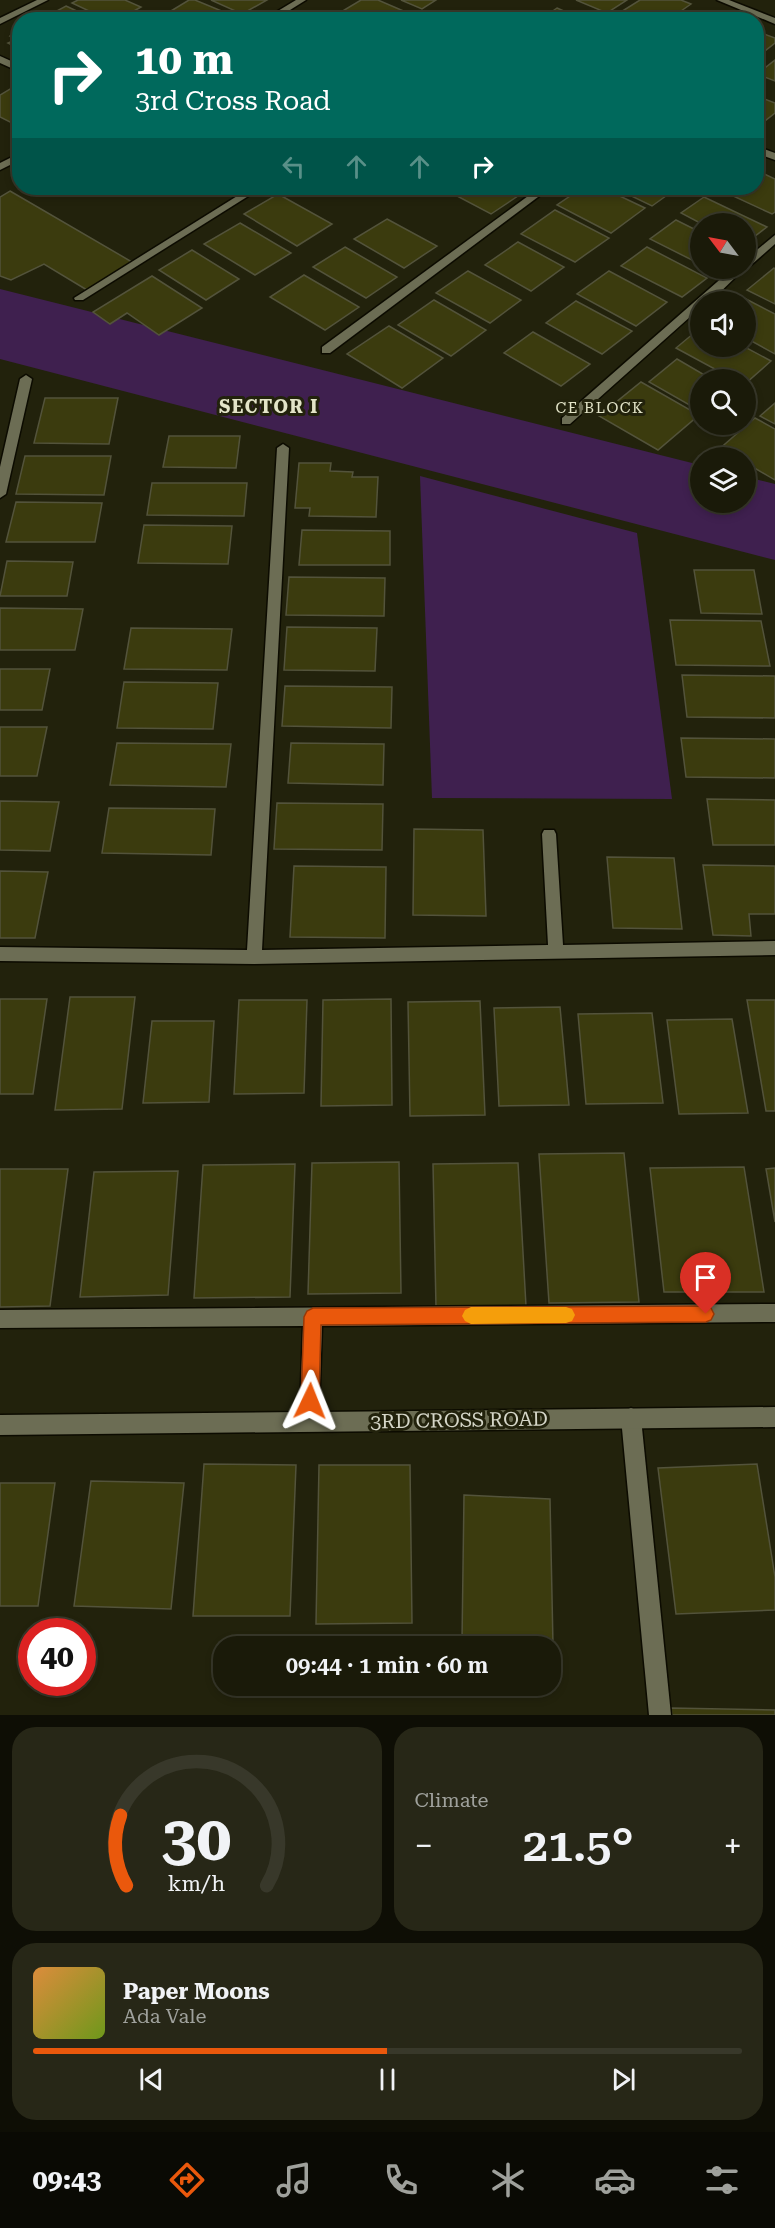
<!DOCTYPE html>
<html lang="en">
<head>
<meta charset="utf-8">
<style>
	:root { --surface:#1a1a09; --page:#272717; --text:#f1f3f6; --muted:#9fa19c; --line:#38382a; --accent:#ea580c }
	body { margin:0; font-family:"Roboto Serif",serif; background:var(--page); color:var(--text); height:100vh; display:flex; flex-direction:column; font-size:22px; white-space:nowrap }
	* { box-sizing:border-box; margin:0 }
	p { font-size:20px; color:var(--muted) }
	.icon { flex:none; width:33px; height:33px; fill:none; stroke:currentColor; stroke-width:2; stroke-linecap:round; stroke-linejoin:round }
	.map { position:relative; height:1715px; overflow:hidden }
	.drawer { display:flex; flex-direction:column; gap:12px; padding:12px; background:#0e0e05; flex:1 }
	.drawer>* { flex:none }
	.top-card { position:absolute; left:12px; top:12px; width:752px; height:183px; border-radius:24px; box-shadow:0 3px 9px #0003,0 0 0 2px var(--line); background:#00695c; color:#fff; overflow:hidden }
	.needle { width:39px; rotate:302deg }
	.buttons { position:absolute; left:690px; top:213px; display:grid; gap:12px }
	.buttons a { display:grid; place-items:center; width:66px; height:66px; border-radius:50%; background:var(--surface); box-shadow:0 3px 9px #0003,0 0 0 2px var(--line); font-size:30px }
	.speed { position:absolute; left:18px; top:1618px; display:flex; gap:12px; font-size:30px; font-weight:700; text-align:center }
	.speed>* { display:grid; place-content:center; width:78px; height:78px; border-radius:50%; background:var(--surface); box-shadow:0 3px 9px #0003,0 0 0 2px var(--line); line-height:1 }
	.speed .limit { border:9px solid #d22; background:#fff; color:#111 }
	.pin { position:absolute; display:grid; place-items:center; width:51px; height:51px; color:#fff; margin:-62px -26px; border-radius:50% 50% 50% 0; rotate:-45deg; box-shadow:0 0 6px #0007 }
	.pin .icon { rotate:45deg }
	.me { position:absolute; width:66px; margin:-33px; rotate:2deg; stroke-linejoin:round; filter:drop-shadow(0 0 4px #0008) }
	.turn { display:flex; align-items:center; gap:21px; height:126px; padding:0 24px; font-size:27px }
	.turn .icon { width:78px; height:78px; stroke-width:2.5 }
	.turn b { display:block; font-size:42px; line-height:51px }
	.lanes { display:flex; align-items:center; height:57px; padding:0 24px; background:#0003; justify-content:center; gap:30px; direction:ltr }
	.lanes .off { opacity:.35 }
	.big { font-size:45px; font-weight:600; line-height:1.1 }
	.drawer .card { flex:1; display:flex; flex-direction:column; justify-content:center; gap:9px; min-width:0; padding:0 21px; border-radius:24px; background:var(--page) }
	.drawer .dial { align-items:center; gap:0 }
	.dial svg { height:156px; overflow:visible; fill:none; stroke:var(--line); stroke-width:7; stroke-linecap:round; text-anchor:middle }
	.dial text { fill:var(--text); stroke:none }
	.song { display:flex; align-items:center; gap:18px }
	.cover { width:72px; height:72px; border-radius:9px; background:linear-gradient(135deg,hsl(30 70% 55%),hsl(80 70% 35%)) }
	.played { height:6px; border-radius:3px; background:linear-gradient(90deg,var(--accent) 50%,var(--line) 50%) }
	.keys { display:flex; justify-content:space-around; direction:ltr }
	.heat { display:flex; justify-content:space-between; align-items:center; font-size:33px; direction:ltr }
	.drawer .tiles { flex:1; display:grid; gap:12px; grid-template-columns:1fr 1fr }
	.card:last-child { grid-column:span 2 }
	.trip { position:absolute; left:213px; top:1636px; width:348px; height:60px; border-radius:24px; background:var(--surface); box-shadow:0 3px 9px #0003,0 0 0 2px var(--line); font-weight:600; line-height:60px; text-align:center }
	.tab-bar { display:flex; height:96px; justify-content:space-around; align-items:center; background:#0a0a04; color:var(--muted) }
	.tab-bar .icon { width:42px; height:42px }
	.tab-bar .current { color:var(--accent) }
	.tab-bar b { font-size:27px; color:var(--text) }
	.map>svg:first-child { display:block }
	.green { fill:#3f204f }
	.building { fill:#3b3b0e; stroke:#53533b; stroke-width:1.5 }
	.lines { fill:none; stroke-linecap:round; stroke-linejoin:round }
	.minor-casing { stroke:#0c0b00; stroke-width:3 }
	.tertiary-casing { stroke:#0c0b00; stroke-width:3 }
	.minor { fill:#6c6d54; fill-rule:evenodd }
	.tertiary { fill:#6c6d54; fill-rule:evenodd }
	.route { fill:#ea580c; stroke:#983908; stroke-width:1.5 }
	.slow { fill:#f59e0b }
	.labels { text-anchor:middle; stroke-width:6; stroke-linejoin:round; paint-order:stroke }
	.far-neighbourhood-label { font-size:15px; letter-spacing:1.5px; fill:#e3e4c8; stroke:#22220c }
	.far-district-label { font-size:18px; font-weight:bold; letter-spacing:1.5px; fill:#e3e4c8; stroke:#22220c }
	.near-street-label { font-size:20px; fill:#d5d6c8; stroke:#22220c }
</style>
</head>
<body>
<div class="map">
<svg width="775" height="1715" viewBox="0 0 775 1715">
	<rect width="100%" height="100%" fill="#22220c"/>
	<!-- green -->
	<g class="green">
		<path d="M0,289L700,465V502H746V477L775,484V560L0,359Z"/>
		<path d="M420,476L637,533L672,799L432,798Z"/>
	</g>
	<!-- building -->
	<g class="building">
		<path d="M78,0H125L141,7L118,20H108L72,3Z"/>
		<path d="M189,0H195L236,17L180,20L166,14Z"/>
		<path d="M211,0H267L242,14Z"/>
		<path d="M361,0H378L415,16L409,20H358L341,12Z"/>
		<path d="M401,0H436L422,9Z"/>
		<path d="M576,0H627L607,13Z"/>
		<path d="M640,0H681L691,4L668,20H626L616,15Z"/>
		<path d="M66,6L96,20H40Z"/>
		<path d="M557,8L584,20H540Z"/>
		<path d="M697,11L719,20H684Z"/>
		<path d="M20,28V49L8,43L17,39L10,36Z"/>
		<path d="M756,31L775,38V43L756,58Z"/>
		<path d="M775,60V81L757,74Z"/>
		<path d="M10,89L20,94V127L0,117V95Z"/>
		<path d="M757,96L775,103V113L756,128Z"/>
		<path d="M756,170L775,179V212L772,214L716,188H756Z"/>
		<path d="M442,188H515L524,192L491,214Z"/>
		<path d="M582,188H603L645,208L611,233L557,205Z"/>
		<path d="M615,188H677L652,206Z"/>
		<path d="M10,191L132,262L87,290L44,264L11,280L0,276V197Z"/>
		<path d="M278,194L332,224L297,246L244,214Z"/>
		<path d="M704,197L767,227L746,243V224H702L681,213Z"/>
		<path d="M555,210L609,238L575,262L521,234Z"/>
		<path d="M387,219L437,246L404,268L354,239Z"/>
		<path d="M676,220L700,232V264L650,239Z"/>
		<path d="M240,223L291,253L255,275L204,244Z"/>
		<path d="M518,242L564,267L531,291L485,265Z"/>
		<path d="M345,247L397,277L366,298L313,267Z"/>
		<path d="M647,247L707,278L682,297L621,266Z"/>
		<path d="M192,250L239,279L206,300L159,270Z"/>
		<path d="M774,268L775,269V304L747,290Z"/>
		<path d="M468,271L521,300L490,323L436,293Z"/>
		<path d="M609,271L667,302L636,326L577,294Z"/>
		<path d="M304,275L359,307L325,330L270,297Z"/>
		<path d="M152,276L202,308L159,335L127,313L110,324L93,312Z"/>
		<path d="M744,298L775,314V354L746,338V302H739Z"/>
		<path d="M434,300L486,330L451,356L398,325Z"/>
		<path d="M576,301L632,331L602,354L546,323Z"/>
		<path d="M389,326L443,358L402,388L347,354Z"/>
		<path d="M700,328V346H743L771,361L746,383V380H735L676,348Z"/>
		<path d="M533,332L590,364L561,386L504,353Z"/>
		<path d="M677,359L713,380H700V411L649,382Z"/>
		<path d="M641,382L699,415L658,450L599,416Z"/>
		<path d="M45,398H118L109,444L34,443Z"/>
		<path d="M775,403V424L760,416Z"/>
		<path d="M755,418L775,429V480L746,463V458L710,457Z"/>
		<path d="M169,436H240L236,468L163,467Z"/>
		<path d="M25,456H111L104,495L16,494Z"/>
		<path d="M299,463H331L330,471L353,472L352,477H378L376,517L309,516L310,508H295Z"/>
		<path d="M152,483H247L244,516L147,515Z"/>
		<path d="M16,502L102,503L95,542H6Z"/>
		<path d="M144,525L232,526L228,564L138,563Z"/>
		<path d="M302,530L390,531V565H299Z"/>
		<path d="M7,561L73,562L67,596H0Z"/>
		<path d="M694,570H754L762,614L701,613Z"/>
		<path d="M289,577L385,578L384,616L286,615Z"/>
		<path d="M0,608L83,609L75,650H0Z"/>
		<path d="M670,620L761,621L770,666L676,665Z"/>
		<path d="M287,627L377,628L375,671L284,670Z"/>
		<path d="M131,628L232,629L227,670L124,669Z"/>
		<path d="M0,669H50L42,710H0Z"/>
		<path d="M682,675L775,676V718L687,717Z"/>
		<path d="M124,682L218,683L213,729L117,728Z"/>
		<path d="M285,686L392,687L391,728L282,726Z"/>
		<path d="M0,727H47L37,776H0Z"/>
		<path d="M681,738L775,739V778L686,777Z"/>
		<path d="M117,743L231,744L226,787L110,785Z"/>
		<path d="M291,743L384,744L383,785L288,783Z"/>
		<path d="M707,799L775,800V845H713Z"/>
		<path d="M0,801L59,802L50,851L0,850Z"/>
		<path d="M277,803L383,804L382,850L274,849Z"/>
		<path d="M109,808L215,809L211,855L102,853Z"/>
		<path d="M414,829L483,830L486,916L413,915Z"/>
		<path d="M607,857L674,858L682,929L613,928Z"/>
		<path d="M703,865L775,866V914H749L751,936L713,935Z"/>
		<path d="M294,866L386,867L385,938L290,937Z"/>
		<path d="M0,871L48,872L35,938H0Z"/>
		<path d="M70,997H135L122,1109L55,1110Z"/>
		<path d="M0,999H47L33,1094H0Z"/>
		<path d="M391,999L392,1105L321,1106L323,1000Z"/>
		<path d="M239,1000H307L304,1093L234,1094Z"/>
		<path d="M747,1000H775V1111H766Z"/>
		<path d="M480,1001L485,1115L410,1116L408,1002Z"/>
		<path d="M560,1007L569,1105L499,1106L494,1008Z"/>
		<path d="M652,1013L663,1103L586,1104L578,1014Z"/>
		<path d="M732,1019L748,1113L679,1114L667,1020Z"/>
		<path d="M152,1021H214L209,1102L143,1103Z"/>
		<path d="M624,1153L639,1302L549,1303L539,1154Z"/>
		<path d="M399,1162L401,1293L308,1294L312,1163Z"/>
		<path d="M518,1163L526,1306L436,1307L433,1164Z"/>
		<path d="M295,1164L290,1297L194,1298L203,1165Z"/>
		<path d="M744,1167L764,1292H664L650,1168Z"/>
		<path d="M775,1168V1222L766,1169Z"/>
		<path d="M0,1169H68L50,1306L0,1307Z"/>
		<path d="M178,1171L168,1295L80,1297L94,1172Z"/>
		<path d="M204,1464L296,1465L290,1616H193Z"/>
		<path d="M757,1464L775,1577V1610L676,1614L658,1468Z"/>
		<path d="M319,1465H410L412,1623L316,1624Z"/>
		<path d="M91,1481L184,1483L171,1609L74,1606Z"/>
		<path d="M0,1483H55L38,1606H0Z"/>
		<path d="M464,1495L550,1499L553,1645L462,1641Z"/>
		<path d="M671,1708L775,1710V1715H672Z"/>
	</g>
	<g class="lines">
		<defs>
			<g id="minor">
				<path d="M37,0H48L0,24V18Z"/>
				<path d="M296,0H306L274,20H263Z"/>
				<path d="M0,56L20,65V72L0,63Z"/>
				<path d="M756,146L775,153V160L756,153Z"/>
				<path d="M20,153V160L0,170V163Z"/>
				<path d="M250,188H261L83,300H75L74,298Z"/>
				<path d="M539,188H550L330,353H322V347Z"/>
				<path d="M775,235V244L750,266L746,267V259Z"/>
				<path d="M733,268H745L710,302H700V308L570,424H562V418Z"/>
				<path d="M26,375L32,379L6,494L0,498V467L20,379Z"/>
				<path d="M283,444L289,448L262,950L548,945L542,834L544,830H554L556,834L563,945L775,941V955L254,964L0,961V947L247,950L277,448Z"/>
				<path d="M631,1408L638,1411L641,1418L671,1715H649L621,1418L624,1411Z"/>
			</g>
			<g id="tertiary">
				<path d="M717,0H729L775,18V24Z"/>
				<path d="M775,1304V1322L322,1326L319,1412L775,1407V1427L0,1435V1415L300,1412L303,1326L0,1328V1310Z"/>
			</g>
		</defs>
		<!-- minor casing -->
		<use href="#minor" class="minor-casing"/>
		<!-- tertiary casing -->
		<use href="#tertiary" class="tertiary-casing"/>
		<!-- minor -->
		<use href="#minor" class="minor"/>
		<!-- tertiary -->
		<use href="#tertiary" class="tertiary"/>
	</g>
	<!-- route -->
	<path class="route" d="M706,1306L711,1308L714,1314L711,1320L706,1322L321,1325L319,1401L316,1407L310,1409L304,1407L301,1401L304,1317L307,1311L313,1308Z"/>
	<!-- slow -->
	<path class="slow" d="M471,1307H566L572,1309L575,1315L572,1321L566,1323L471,1324L465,1321L462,1316L465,1310Z"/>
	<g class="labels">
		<!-- far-neighbourhood labels -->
		<g class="far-neighbourhood-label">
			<text x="600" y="413">CE BLOCK</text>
		</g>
		<!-- far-district labels -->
		<g class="far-district-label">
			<text x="269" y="413">SECTOR I</text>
		</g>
		<!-- near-street labels -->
		<g class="near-street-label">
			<text transform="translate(459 1420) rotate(-1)" y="7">3RD CROSS ROAD</text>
		</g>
	</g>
</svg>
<div class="buttons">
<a><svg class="needle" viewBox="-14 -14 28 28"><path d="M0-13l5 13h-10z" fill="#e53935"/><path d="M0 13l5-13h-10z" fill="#9fa19c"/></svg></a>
<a><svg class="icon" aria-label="sound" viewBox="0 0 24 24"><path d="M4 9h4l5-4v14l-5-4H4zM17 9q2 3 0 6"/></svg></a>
<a><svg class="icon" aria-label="search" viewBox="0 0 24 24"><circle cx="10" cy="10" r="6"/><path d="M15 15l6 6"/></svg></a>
<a><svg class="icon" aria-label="layers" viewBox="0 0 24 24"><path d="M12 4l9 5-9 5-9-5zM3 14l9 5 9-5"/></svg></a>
</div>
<div class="speed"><div class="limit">40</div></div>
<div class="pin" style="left:706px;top:1314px;background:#d93025"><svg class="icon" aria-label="arrive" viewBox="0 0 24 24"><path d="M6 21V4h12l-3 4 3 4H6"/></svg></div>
<svg class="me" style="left:310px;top:1401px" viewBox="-20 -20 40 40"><path d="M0-17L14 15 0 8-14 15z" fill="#ea580c" stroke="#fff" stroke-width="4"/></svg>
<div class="trip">09:44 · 1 min · 60 m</div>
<div class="top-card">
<div class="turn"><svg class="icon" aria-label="right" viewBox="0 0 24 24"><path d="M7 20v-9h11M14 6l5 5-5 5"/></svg><div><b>10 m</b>3rd Cross Road</div></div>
<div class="lanes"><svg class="icon off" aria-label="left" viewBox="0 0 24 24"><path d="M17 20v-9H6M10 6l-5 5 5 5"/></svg><svg class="icon off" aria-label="ahead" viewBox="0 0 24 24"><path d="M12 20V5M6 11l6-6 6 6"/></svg><svg class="icon off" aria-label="ahead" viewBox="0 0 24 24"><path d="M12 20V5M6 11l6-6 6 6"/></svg><svg class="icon" aria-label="right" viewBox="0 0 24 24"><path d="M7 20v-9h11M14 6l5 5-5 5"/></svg></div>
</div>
</div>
<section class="drawer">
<div class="tiles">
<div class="card dial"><svg viewBox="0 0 100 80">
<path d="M14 69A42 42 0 1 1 86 69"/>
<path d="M14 69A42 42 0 0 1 11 33" stroke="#ea580c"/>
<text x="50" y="56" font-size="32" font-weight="700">30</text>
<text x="50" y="72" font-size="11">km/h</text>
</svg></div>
<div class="card"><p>Climate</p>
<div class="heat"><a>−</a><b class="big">21.5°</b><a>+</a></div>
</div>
<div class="card">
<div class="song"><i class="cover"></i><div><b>Paper Moons</b><p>Ada Vale</p></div></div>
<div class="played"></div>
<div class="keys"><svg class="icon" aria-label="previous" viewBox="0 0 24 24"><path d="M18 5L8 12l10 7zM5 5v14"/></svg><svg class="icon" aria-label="pause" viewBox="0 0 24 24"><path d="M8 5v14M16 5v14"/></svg><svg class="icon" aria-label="next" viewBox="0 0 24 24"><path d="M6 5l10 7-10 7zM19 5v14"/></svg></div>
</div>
</div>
</section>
<nav class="tab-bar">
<b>09:43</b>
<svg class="icon current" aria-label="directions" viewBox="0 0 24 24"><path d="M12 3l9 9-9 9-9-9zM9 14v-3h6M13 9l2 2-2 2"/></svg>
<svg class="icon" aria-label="music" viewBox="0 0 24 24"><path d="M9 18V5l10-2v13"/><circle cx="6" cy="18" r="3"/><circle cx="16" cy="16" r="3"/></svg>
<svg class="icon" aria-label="phone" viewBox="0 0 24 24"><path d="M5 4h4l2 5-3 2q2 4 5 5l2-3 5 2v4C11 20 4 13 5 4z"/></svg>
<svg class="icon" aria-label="climate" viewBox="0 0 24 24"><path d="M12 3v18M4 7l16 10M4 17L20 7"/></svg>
<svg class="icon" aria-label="car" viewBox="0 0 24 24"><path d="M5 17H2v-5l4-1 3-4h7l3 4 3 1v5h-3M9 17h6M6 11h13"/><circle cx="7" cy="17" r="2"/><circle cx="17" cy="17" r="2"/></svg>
<svg class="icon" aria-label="filters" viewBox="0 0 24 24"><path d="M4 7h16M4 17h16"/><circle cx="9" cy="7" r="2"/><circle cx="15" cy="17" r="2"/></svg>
</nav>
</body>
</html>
